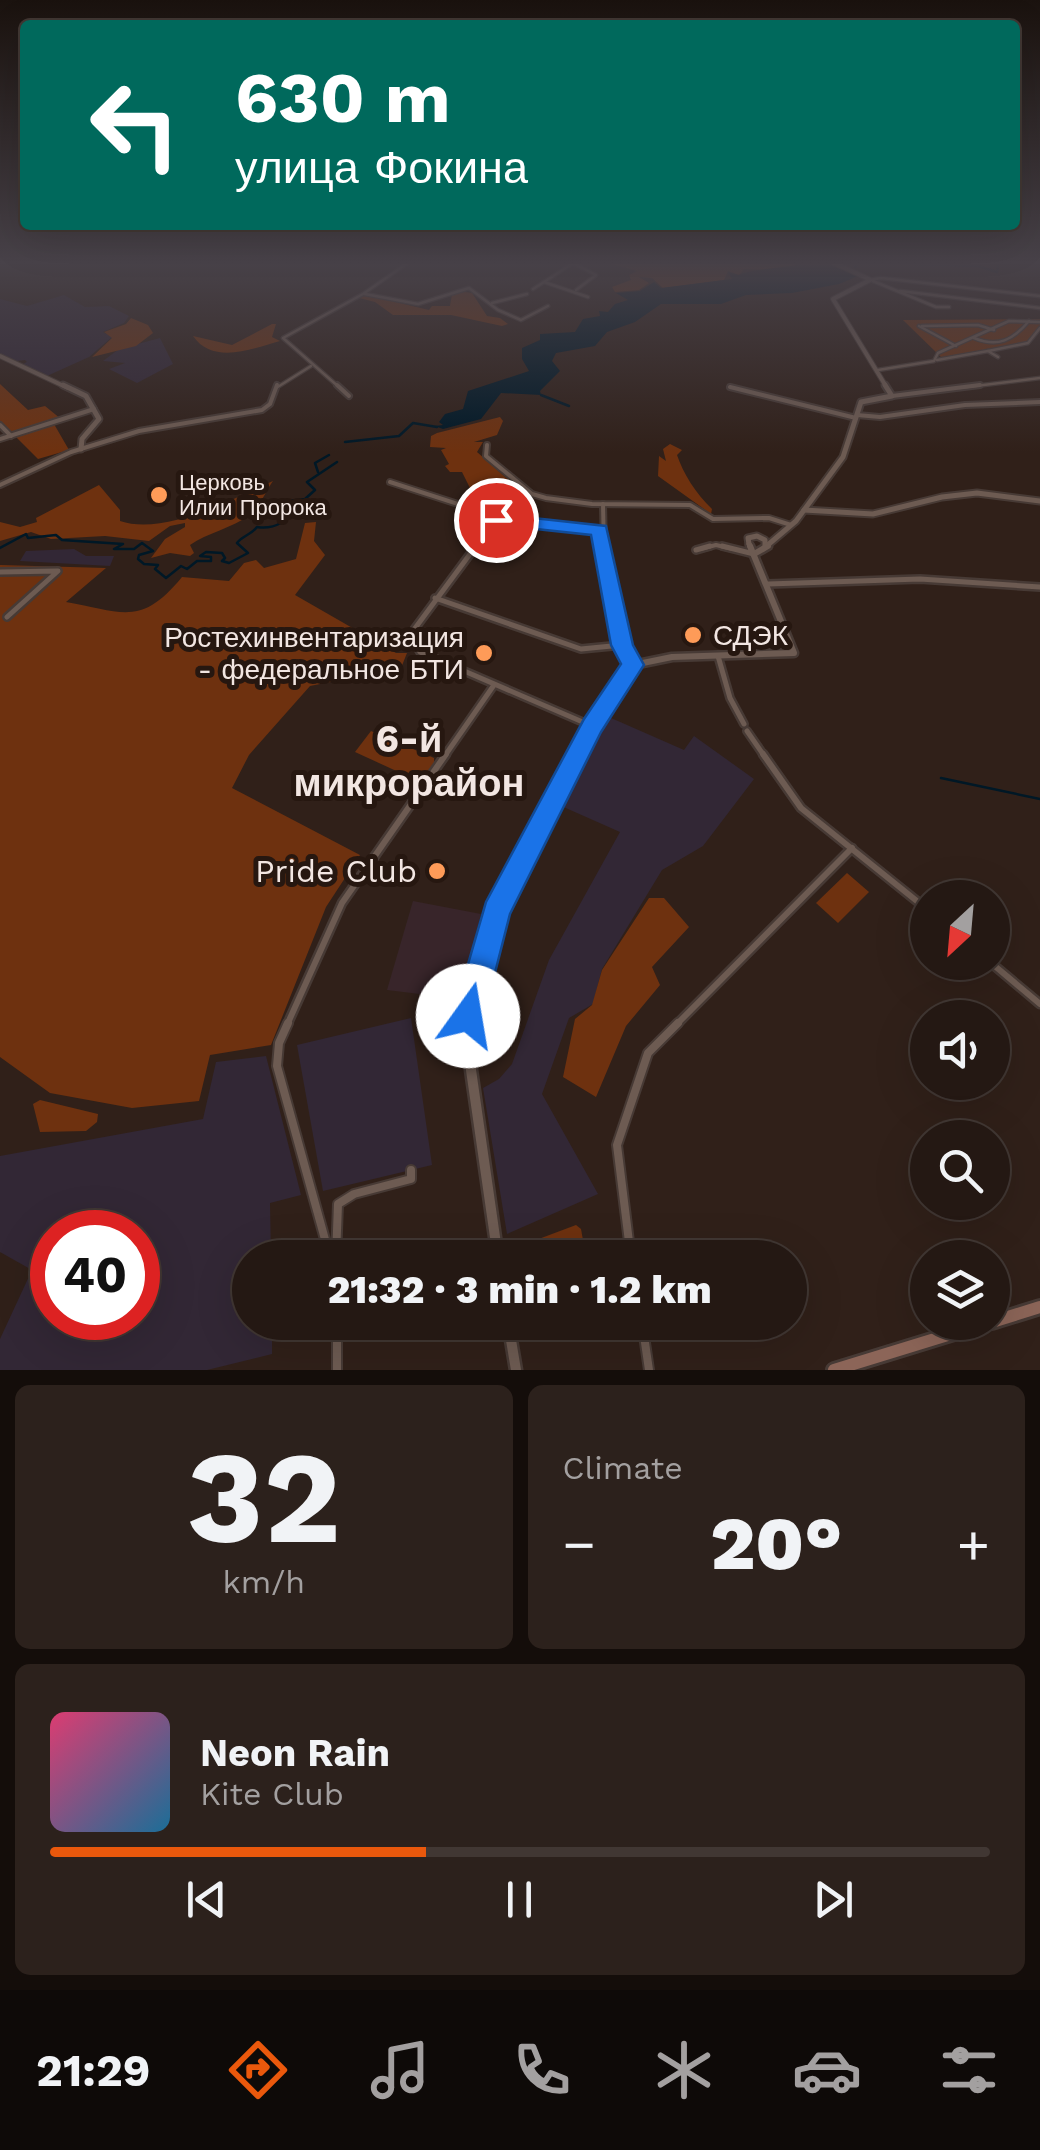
<!DOCTYPE html>
<html lang="en">
<head>
<meta charset="utf-8">
<style>
	:root { --surface:#241813; --page:#2c211c; --text:#f1f3f6; --muted:#a3a0a0; --line:#413733; --accent:#ea580c }
	body { margin:0; font-family:"Work Sans",sans-serif; background:var(--page); color:var(--text); height:100vh; display:flex; flex-direction:column; font-size:38px; white-space:nowrap }
	* { box-sizing:border-box; margin:0 }
	p { font-size:32px; color:var(--muted) }
	.icon { flex:none; width:55px; height:55px; fill:none; stroke:currentColor; stroke-width:2; stroke-linecap:round; stroke-linejoin:round }
	.map { position:relative; height:1370px; overflow:hidden }
	.panel { display:flex; flex-direction:column; gap:15px; padding:15px; background:#140d0a; flex:1 }
	.panel>* { flex:none }
	.hud { position:absolute; left:20px; top:20px; width:1000px; height:210px; border-radius:10px; box-shadow:0 10px 40px #0002,0 0 0 2px var(--line); background:#00695c; color:#fff; overflow:hidden }
	.needle { width:65px; rotate:206deg }
	.buttons { position:absolute; left:910px; top:880px; display:grid; gap:20px }
	.buttons a { display:grid; place-items:center; width:100px; height:100px; border-radius:50%; background:var(--surface); box-shadow:0 10px 40px #0002,0 0 0 2px var(--line); font-size:50px }
	.speed { position:absolute; left:30px; top:1210px; display:flex; gap:20px; font-size:50px; font-weight:700; text-align:center }
	.speed>* { display:grid; place-content:center; width:130px; height:130px; border-radius:50%; background:var(--surface); box-shadow:0 10px 40px #0002,0 0 0 2px var(--line); line-height:1 }
	.speed .limit { border:15px solid #d22; background:#fff; color:#111 }
	.pin { position:absolute; display:grid; place-items:center; width:85px; height:85px; color:#fff; margin:-42px; border:5px solid #fff; border-radius:50%; box-shadow:0 2px 10px #0007 }
	.me { position:absolute; width:110px; margin:-55px; rotate:13deg; stroke-linejoin:round; filter:drop-shadow(0 0 8px #0008) }
	.turn { display:flex; align-items:center; gap:35px; height:210px; padding:0 50px; font-size:45px }
	.turn .icon { width:130px; height:130px; stroke-width:2.5 }
	.turn b { display:block; font-size:70px; line-height:85px }
	.big { font-size:75px; font-weight:800; line-height:1.1 }
	.panel .tile { flex:1; display:flex; flex-direction:column; justify-content:center; gap:15px; min-width:0; padding:0 35px; border-radius:15px; background:var(--page) }
	.panel .dial { align-items:center; gap:0 }
	.dial b { font-size:130px; line-height:1 }
	.song { display:flex; align-items:center; gap:30px }
	.cover { width:120px; height:120px; border-radius:15px; background:linear-gradient(135deg,hsl(340 70% 55%),hsl(200 70% 35%)) }
	.played { height:10px; border-radius:5px; background:linear-gradient(90deg,var(--accent) 40%,var(--line) 40%) }
	.keys { display:flex; justify-content:space-around; direction:ltr }
	.heat { display:flex; justify-content:space-between; align-items:center; font-size:55px; direction:ltr }
	.panel .tiles { flex:1; display:grid; gap:15px; grid-template-columns:1fr 1fr }
	.tile:last-child { grid-column:span 2 }
	.trip { position:absolute; left:232px; top:1240px; width:575px; height:100px; border-radius:50px; background:var(--surface); box-shadow:0 10px 40px #0002,0 0 0 2px var(--line); font-weight:800; line-height:100px; text-align:center }
	.tab-bar { display:flex; height:160px; justify-content:space-around; align-items:center; background:#0e0a08; color:var(--muted) }
	.tab-bar .icon { width:70px; height:70px }
	.tab-bar .current { color:var(--accent) }
	.tab-bar b { font-size:45px; color:var(--text) }
	.map>svg:first-child { display:block }
	.commercial { fill:#38252a }
	.industrial { fill:#322735; fill-rule:evenodd }
	.green { fill:#6e310f }
	.water { fill:#001826 }
	.lines { fill:none; stroke-linecap:round; stroke-linejoin:round }
	.stream { stroke:#001826; stroke-width:2.5 }
	.minor-far4-casing { stroke:#473a35; stroke-width:5 }
	.minor-far3-casing { stroke:#473a35; stroke-width:8 }
	.minor-far2-casing { stroke:#473a35; stroke-width:10 }
	.minor-far1-casing { stroke:#473a35; stroke-width:11 }
	.minor-casing { stroke:#473a35; stroke-width:12 }
	.tertiary-far4-casing { stroke:#473a35; stroke-width:6 }
	.tertiary-far3-casing { stroke:#473a35; stroke-width:9 }
	.tertiary-far2-casing { stroke:#473a35; stroke-width:11 }
	.tertiary-far1-casing { stroke:#473a35; stroke-width:12 }
	.tertiary-casing { stroke:#473a35; stroke-width:15 }
	.secondary-casing { stroke:#473a35; stroke-width:18 }
	.minor-far4 { stroke:#6d5b52; stroke-width:2.5 }
	.minor-far3 { stroke:#6d5b52; stroke-width:4 }
	.minor-far2 { stroke:#6d5b52; stroke-width:5 }
	.minor-far1 { stroke:#6d5b52; stroke-width:6 }
	.minor { stroke:#6d5b52; stroke-width:8 }
	.tertiary-far4 { stroke:#6d5b52; stroke-width:4 }
	.tertiary-far3 { stroke:#6d5b52; stroke-width:5 }
	.tertiary-far2 { stroke:#6d5b52; stroke-width:6 }
	.tertiary-far1 { stroke:#6d5b52; stroke-width:8 }
	.tertiary { stroke:#6d5b52; stroke-width:10 }
	.secondary { stroke:#8c6558; stroke-width:12 }
	.route { fill:#1a73e8; stroke:#114b97; stroke-width:2.5 }
	.poi-dot { fill:#fe9b58; stroke:#261710; stroke-width:4 }
	.labels { text-anchor:middle; stroke-width:10; stroke-linejoin:round; paint-order:stroke }
	.far-poi-label { font-size:22px; fill:#f2e6e2; stroke:#261710; text-anchor:start }
	.poi-label { font-size:28px; fill:#f2e6e2; stroke:#261710; text-anchor:start }
	.near-poi-label { font-size:32px; fill:#f2e6e2; stroke:#261710; text-anchor:end }
	.district-label { font-size:38px; font-weight:bold; fill:#f2e6e2; stroke:#261710 }
</style>
</head>
<body>
<div class="map">
<svg width="1040" height="1370" viewBox="0 0 1040 1370">
	<rect width="100%" height="100%" fill="#302019"/>
	<!-- commercial -->
	<path class="commercial" d="M413,901L481,914L460,999L387,990Z"/>
	<!-- industrial -->
	<g class="industrial">
		<path d="M64,295L85,307L109,306L129,316L124,323L103,332L112,337L89,357L47,376L21,365L27,362L25,360L17,361L0,354V299L27,306Z"/>
		<path d="M160,338L173,364L137,383L109,369L125,363L103,361L119,349Z"/>
		<path d="M74,549L86,556H114L110,566L20,561L26,551Z"/>
		<path d="M602,714L684,750L694,736L754,779L703,846L662,870L602,969L593,1004L569,1018L542,1094L598,1194L507,1234L483,1088L499,1079L512,1064L549,960L620,832L559,805Z"/>
		<path d="M411,1018L432,1165L323,1191L297,1045Z"/>
		<path d="M266,1056L301,1195L270,1203L271,1257L250,1258V1322L272,1323V1354L207,1370H0V1339L32,1270L0,1252V1156L203,1119L216,1062ZM138,1232V1318H52V1232Z"/>
	</g>
	<!-- green -->
	<g class="green">
		<path d="M604,262H783L797,265L778,270L744,269L739,275L728,271L724,280L663,288L652,278L639,277L649,283L639,290L615,292L612,287L631,280L629,275L637,271Z"/>
		<path d="M465,292L472,293L487,316L500,318L508,324L502,326L451,315H393L375,302L359,298L366,295L429,310L432,306H450L452,294Z"/>
		<path d="M131,318L148,325L153,333L136,346L92,357L112,338L104,332L126,324Z"/>
		<path d="M1040,319V328L1025,344L943,359L903,320Z"/>
		<path d="M272,324H276L272,337L280,341C252,349 213,365 193,336L232,345Z"/>
		<path d="M0,384L28,410L45,406L61,419L54,424L69,450L38,459L0,421Z"/>
		<path d="M500,417L503,421L497,435L474,442H483L477,452L521,491L518,496L502,497L470,488L462,472H450L445,466L449,464L441,450L446,448L430,447L431,436L437,433Z"/>
		<path d="M670,444L682,450L677,455C683,473 696,494 712,509L711,514L658,476L659,456L666,461L663,449Z"/>
		<path d="M273,481C267,489 259,508 250,515C232,528 207,533 190,545L194,553L190,556L170,553L151,558L165,539L185,527V523L170,526L149,541L105,536L51,539L31,532L0,541V522L20,527L37,522L36,518L99,485L120,510V521C164,536 233,499 273,481Z"/>
		<path d="M316,522L314,541L325,555L295,595L396,653H407L401,668L310,686L249,755L232,788L360,855L326,907L271,1045L210,1055L199,1101L132,1108L50,1093L0,1057V565L106,568L66,602C123,612 141,627 182,577L229,581L244,563L256,560L264,568L296,559L305,523Z"/>
		<path d="M371,731L434,758V764L423,778L416,780L355,752Z"/>
		<path d="M847,873L869,892L838,923L816,903Z"/>
		<path d="M649,898H664L689,927L652,967L660,985L626,1026L596,1097L563,1077L575,1019L592,1005L602,970Z"/>
		<path d="M40,1100L98,1114L97,1122L86,1131L40,1132L33,1104Z"/>
		<path d="M576,1225L581,1229L586,1257H527L528,1243Z"/>
	</g>
	<!-- water -->
	<path class="water" d="M818,262L830,263L858,276L839,284L792,293L746,295L721,304H661L635,322L607,332L595,346L556,353L552,361L560,371L540,391L541,395L501,393L481,419L443,429L435,426L443,425L439,422L445,414L463,409L468,391L529,371L522,359V348L540,340V334L575,332L583,319L600,316L599,311L608,312L615,304L628,300L616,293L640,291L654,282L661,288L732,279L728,272L739,275C747,269 802,266 818,262Z"/>
	<g class="lines">
		<!-- stream -->
		<g class="stream">
			<path d="M1024,262H1037"/>
			<path d="M915,264L978,266L997,272L998,262"/>
			<path d="M855,267L859,262"/>
			<path d="M541,395L569,406"/>
			<path d="M345,442L399,436L413,423L437,427"/>
			<path d="M318,472L315,463L329,455"/>
			<path d="M0,548L26,534L28,538L56,535L62,540L123,544L114,549H134L142,543L153,551L139,555L138,559L144,564L158,565L155,569L166,578L181,566L187,569L197,561H211V557L200,556L206,552L222,553L225,558L222,561L229,563L248,553L237,543C242,536 251,535 257,527C276,530 289,520 300,505L288,501L305,499L315,490L307,482L337,462"/>
			<path d="M941,778L1040,799"/>
		</g>
		<defs>
			<g id="minor-far4">
				<path d="M573,263L596,275L576,290"/>
				<path d="M870,280L881,278L1040,296"/>
				<path d="M873,281L936,307H949"/>
				<path d="M544,282L573,263L567,262"/>
				<path d="M533,289L544,282L588,297"/>
				<path d="M900,291L1040,308"/>
				<path d="M365,294L418,304L469,288L498,310L521,320L548,306"/>
				<path d="M492,303L527,294"/>
				<path d="M919,326L956,346"/>
				<path d="M922,326L978,325L994,330"/>
				<path d="M974,338C998,348 1013,340 1029,321"/>
				<path d="M998,357L988,351L1028,343L1040,328"/>
				<path d="M937,360L988,351"/>
				<path d="M878,370L934,361L938,353L1009,321L1040,322"/>
				<path d="M276,388L311,366"/>
				<path d="M340,388L283,338L363,294L409,262"/>
				<path d="M959,388L1040,378"/>
			</g>
			<g id="minor-far3">
				<path d="M337,385L349,396"/>
				<path d="M730,387L856,418"/>
				<path d="M892,396L980,385"/>
				<path d="M857,415L880,417L965,405L1040,402"/>
				<path d="M0,425L11,436"/>
				<path d="M0,439L94,409"/>
				<path d="M487,445L486,456L532,494L546,498L592,504L690,505L713,519L769,518L791,525"/>
				<path d="M390,482L498,517"/>
				<path d="M0,485L71,452L139,431L262,410L270,404L277,385"/>
				<path d="M603,504L604,549"/>
				<path d="M474,549L498,517L600,530"/>
				<path d="M700,549L716,545L733,549"/>
			</g>
			<g id="minor-far2">
				<path d="M476,546L410,635L420,652L592,726"/>
				<path d="M604,546L614,609L633,665"/>
				<path d="M722,546L754,554"/>
				<path d="M696,550L710,546"/>
				<path d="M0,572L58,571L7,617"/>
				<path d="M768,584L920,579L1040,587"/>
				<path d="M435,598L581,649L622,645"/>
				<path d="M718,656L730,698L744,724"/>
				<path d="M747,731L765,757"/>
				<path d="M444,757L494,685"/>
			</g>
			<g id="minor-far1">
				<path d="M763,754L801,808L928,910"/>
				<path d="M990,962L1040,1004"/>
				<path d="M287,1025L342,903L446,754"/>
				<path d="M676,1025L852,848"/>
			</g>
			<g id="minor">
				<path d="M288,1023L279,1043L277,1066L326,1243L336,1252"/>
				<path d="M336,1258L338,1204L354,1194L411,1179V1170"/>
				<path d="M631,1258L617,1145L648,1053L678,1023"/>
				<path d="M337,1322V1370"/>
				<path d="M642,1322L649,1370"/>
			</g>
			<g id="tertiary-far4">
				<path d="M832,262L869,279"/>
				<path d="M870,280L833,299L887,388"/>
				<path d="M0,356L68,388"/>
			</g>
			<g id="tertiary-far3">
				<path d="M63,385L86,396L99,419L82,439L81,449"/>
				<path d="M804,510L873,514L942,497L977,493L1040,501"/>
				<path d="M749,544L748,538L757,536L765,540V546"/>
				<path d="M749,544L751,549"/>
				<path d="M763,549L796,521L843,457L861,402L892,396L885,385"/>
			</g>
			<g id="tertiary-far2">
				<path d="M754,554L768,546"/>
				<path d="M576,757L633,665L672,657L794,653L750,546"/>
			</g>
			<path id="tertiary-far1" d="M469,1025C466,945 540,825 577,754"/>
			<g id="tertiary">
				<path d="M469,1023L471,1070L498,1258"/>
				<path d="M508,1322L516,1370"/>
			</g>
			<g id="secondary">
				<path d="M992,1322L1040,1307"/>
				<path d="M834,1370L990,1322"/>
			</g>
		</defs>
		<!-- minor-far4 casing -->
		<use href="#minor-far4" class="minor-far4-casing"/>
		<!-- minor-far3 casing -->
		<use href="#minor-far3" class="minor-far3-casing"/>
		<!-- minor-far2 casing -->
		<use href="#minor-far2" class="minor-far2-casing"/>
		<!-- minor-far1 casing -->
		<use href="#minor-far1" class="minor-far1-casing"/>
		<!-- minor casing -->
		<use href="#minor" class="minor-casing"/>
		<!-- tertiary-far4 casing -->
		<use href="#tertiary-far4" class="tertiary-far4-casing"/>
		<!-- tertiary-far3 casing -->
		<use href="#tertiary-far3" class="tertiary-far3-casing"/>
		<!-- tertiary-far2 casing -->
		<use href="#tertiary-far2" class="tertiary-far2-casing"/>
		<!-- tertiary-far1 casing -->
		<use href="#tertiary-far1" class="tertiary-far1-casing"/>
		<!-- tertiary casing -->
		<use href="#tertiary" class="tertiary-casing"/>
		<!-- secondary casing -->
		<use href="#secondary" class="secondary-casing"/>
		<!-- minor-far4 -->
		<use href="#minor-far4" class="minor-far4"/>
		<!-- minor-far3 -->
		<use href="#minor-far3" class="minor-far3"/>
		<!-- minor-far2 -->
		<use href="#minor-far2" class="minor-far2"/>
		<!-- minor-far1 -->
		<use href="#minor-far1" class="minor-far1"/>
		<!-- minor -->
		<use href="#minor" class="minor"/>
		<!-- tertiary-far4 -->
		<use href="#tertiary-far4" class="tertiary-far4"/>
		<!-- tertiary-far3 -->
		<use href="#tertiary-far3" class="tertiary-far3"/>
		<!-- tertiary-far2 -->
		<use href="#tertiary-far2" class="tertiary-far2"/>
		<!-- tertiary-far1 -->
		<use href="#tertiary-far1" class="tertiary-far1"/>
		<!-- tertiary -->
		<use href="#tertiary" class="tertiary"/>
		<!-- secondary -->
		<use href="#secondary" class="secondary"/>
	</g>
	<!-- sky -->
	<linearGradient id="sky" x2="0" y2="1"><stop stop-color="#1a120e"/><stop offset="0.58" stop-color="#484249"/><stop offset="1" stop-color="#484249" stop-opacity="0"/></linearGradient>
	<rect width="1040" height="453" fill="url(#sky)"/>
	<!-- route -->
	<path class="route" d="M496,514L606,526L633,645L644,665L601,732L510,914L484,1016L480,1027L468,1031L457,1027L453,1016L486,902L584,719L621,664L611,645L591,535L490,524L487,520Z"/>
	<!-- markers -->
	<g class="poi-dot">
		<circle cx="159" cy="495" r="10"/>
		<circle cx="693" cy="635" r="10"/>
		<circle cx="484" cy="653" r="10"/>
		<circle cx="437" cy="871" r="10"/>
	</g>
	<g class="labels">
		<!-- far-poi labels -->
		<g class="far-poi-label">
			<text x="179" y="490">Церковь<tspan x="179" dy="25">Илии Пророка</tspan></text>
		</g>
		<!-- poi labels -->
		<g class="poi-label">
			<text x="713" y="645">СДЭК</text>
			<text x="464" y="647" text-anchor="end">Ростехинвентаризация<tspan x="464" dy="32">- федеральное БТИ</tspan></text>
		</g>
		<!-- near-poi labels -->
		<g class="near-poi-label">
			<text x="417" y="882">Pride Club</text>
		</g>
		<!-- district labels -->
		<g class="district-label">
			<text x="409" y="752">6-й<tspan x="409" dy="44">микрорайон</tspan></text>
		</g>
	</g>
</svg>
<div class="buttons">
<a><svg class="needle" viewBox="-14 -14 28 28"><path d="M0-13l5 13h-10z" fill="#e53935"/><path d="M0 13l5-13h-10z" fill="#a3a0a0"/></svg></a>
<a><svg class="icon" aria-label="sound" viewBox="0 0 24 24"><path d="M4 9h4l5-4v14l-5-4H4zM17 9q2 3 0 6"/></svg></a>
<a><svg class="icon" aria-label="search" viewBox="0 0 24 24"><circle cx="10" cy="10" r="6"/><path d="M15 15l6 6"/></svg></a>
<a><svg class="icon" aria-label="layers" viewBox="0 0 24 24"><path d="M12 4l9 5-9 5-9-5zM3 14l9 5 9-5"/></svg></a>
</div>
<div class="speed"><div class="limit">40</div></div>
<div class="pin" style="left:496px;top:520px;background:#d93025"><svg class="icon" aria-label="arrive" viewBox="0 0 24 24"><path d="M6 21V4h12l-3 4 3 4H6"/></svg></div>
<svg class="me" style="left:468px;top:1016px" viewBox="-20 -20 40 40"><circle r="19" fill="#fff"/><path d="M0-13L10 11 0 6-10 11z" fill="#1a73e8"/></svg>
<div class="trip">21:32 · 3 min · 1.2 km</div>
<div class="hud">
<div class="turn"><svg class="icon" aria-label="left" viewBox="0 0 24 24"><path d="M17 20v-9H6M10 6l-5 5 5 5"/></svg><div><b>630 m</b>улица Фокина</div></div>
</div>
</div>
<section class="panel">
<div class="tiles">
<div class="tile dial"><b>32</b><p>km/h</p></div>
<div class="tile"><p>Climate</p>
<div class="heat"><a>−</a><b class="big">20°</b><a>+</a></div>
</div>
<div class="tile">
<div class="song"><i class="cover"></i><div><b>Neon Rain</b><p>Kite Club</p></div></div>
<div class="played"></div>
<div class="keys"><svg class="icon" aria-label="previous" viewBox="0 0 24 24"><path d="M18 5L8 12l10 7zM5 5v14"/></svg><svg class="icon" aria-label="pause" viewBox="0 0 24 24"><path d="M8 5v14M16 5v14"/></svg><svg class="icon" aria-label="next" viewBox="0 0 24 24"><path d="M6 5l10 7-10 7zM19 5v14"/></svg></div>
</div>
</div>
</section>
<nav class="tab-bar">
<b>21:29</b>
<svg class="icon current" aria-label="directions" viewBox="0 0 24 24"><path d="M12 3l9 9-9 9-9-9zM9 14v-3h6M13 9l2 2-2 2"/></svg>
<svg class="icon" aria-label="music" viewBox="0 0 24 24"><path d="M9 18V5l10-2v13"/><circle cx="6" cy="18" r="3"/><circle cx="16" cy="16" r="3"/></svg>
<svg class="icon" aria-label="phone" viewBox="0 0 24 24"><path d="M5 4h4l2 5-3 2q2 4 5 5l2-3 5 2v4C11 20 4 13 5 4z"/></svg>
<svg class="icon" aria-label="climate" viewBox="0 0 24 24"><path d="M12 3v18M4 7l16 10M4 17L20 7"/></svg>
<svg class="icon" aria-label="car" viewBox="0 0 24 24"><path d="M5 17H2v-5l4-1 3-4h7l3 4 3 1v5h-3M9 17h6M6 11h13"/><circle cx="7" cy="17" r="2"/><circle cx="17" cy="17" r="2"/></svg>
<svg class="icon" aria-label="filters" viewBox="0 0 24 24"><path d="M4 7h16M4 17h16"/><circle cx="9" cy="7" r="2"/><circle cx="15" cy="17" r="2"/></svg>
</nav>
</body>
</html>
